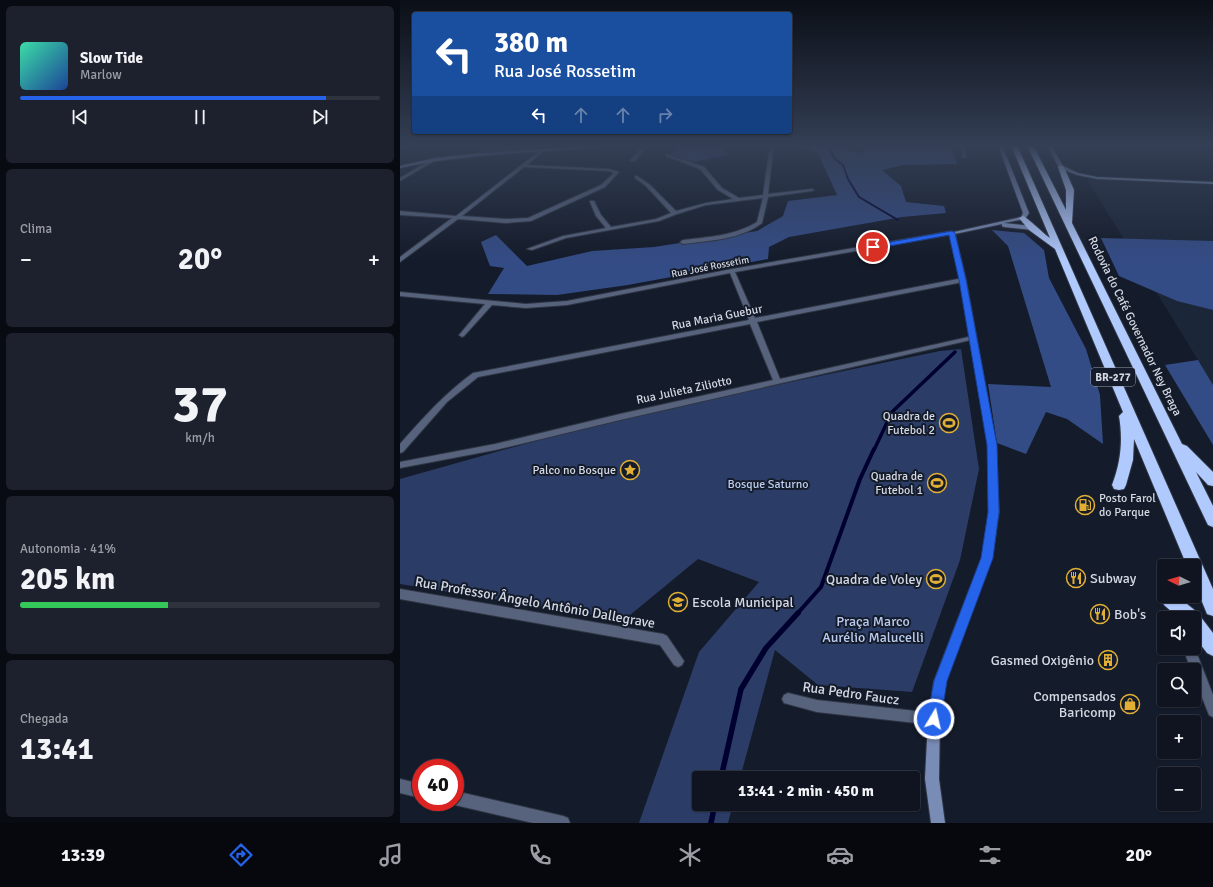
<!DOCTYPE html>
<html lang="pt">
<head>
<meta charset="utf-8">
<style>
	:root { --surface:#0f1420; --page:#1d212d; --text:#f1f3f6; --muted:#9b9ea5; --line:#2f333e; --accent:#2563eb }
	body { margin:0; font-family:Signika,sans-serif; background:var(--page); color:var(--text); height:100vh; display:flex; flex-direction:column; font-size:15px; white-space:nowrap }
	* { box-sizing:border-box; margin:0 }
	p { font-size:13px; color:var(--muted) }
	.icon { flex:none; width:22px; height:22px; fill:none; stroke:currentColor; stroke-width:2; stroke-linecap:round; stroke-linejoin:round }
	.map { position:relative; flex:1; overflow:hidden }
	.panel { display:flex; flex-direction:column; gap:6px; padding:6px; background:#080b12; width:400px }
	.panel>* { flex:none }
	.banner { position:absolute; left:12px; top:12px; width:380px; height:122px; border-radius:4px; box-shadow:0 1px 3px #0004,0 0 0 1px var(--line); background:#1a4fa0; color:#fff; overflow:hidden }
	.needle { width:26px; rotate:275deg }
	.fabs { position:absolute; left:757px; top:559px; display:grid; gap:8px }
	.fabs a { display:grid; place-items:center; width:44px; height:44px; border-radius:4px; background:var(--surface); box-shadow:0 1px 3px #0004,0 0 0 1px var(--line); font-size:20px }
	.speed { position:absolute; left:12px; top:759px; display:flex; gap:8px; font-size:20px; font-weight:700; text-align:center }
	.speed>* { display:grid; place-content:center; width:52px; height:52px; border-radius:50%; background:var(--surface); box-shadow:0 1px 3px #0004,0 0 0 1px var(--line); line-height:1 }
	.speed .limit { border:6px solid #d22; background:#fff; color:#111 }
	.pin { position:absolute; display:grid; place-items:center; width:34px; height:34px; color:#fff; margin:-17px; border:2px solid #fff; border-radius:50%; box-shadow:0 1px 4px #0007 }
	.me { position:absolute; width:44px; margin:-22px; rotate:9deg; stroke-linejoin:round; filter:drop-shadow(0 0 3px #0008) }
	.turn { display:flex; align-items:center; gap:14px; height:84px; padding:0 16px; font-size:18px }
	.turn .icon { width:52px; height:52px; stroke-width:2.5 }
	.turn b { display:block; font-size:28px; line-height:34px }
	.lanes { display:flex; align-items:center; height:38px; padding:0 16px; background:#0003; justify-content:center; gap:20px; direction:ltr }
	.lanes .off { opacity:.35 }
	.big { font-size:30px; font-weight:800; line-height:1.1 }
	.panel .card { flex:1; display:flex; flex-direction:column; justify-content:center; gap:6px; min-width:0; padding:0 14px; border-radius:6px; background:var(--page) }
	.panel .dial { align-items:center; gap:0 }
	.dial b { font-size:52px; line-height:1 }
	.song { display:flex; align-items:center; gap:12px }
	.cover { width:48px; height:48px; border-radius:6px; background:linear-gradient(135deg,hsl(160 70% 55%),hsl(220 70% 35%)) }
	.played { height:4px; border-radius:2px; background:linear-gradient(90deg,var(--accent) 85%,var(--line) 85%) }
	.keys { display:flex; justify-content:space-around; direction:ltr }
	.heat { display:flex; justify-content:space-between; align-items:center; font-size:22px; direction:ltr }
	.charge { height:6px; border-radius:3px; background:linear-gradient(90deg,#34c759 41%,var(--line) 0) }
	.trip { position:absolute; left:292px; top:771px; width:228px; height:40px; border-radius:4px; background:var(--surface); box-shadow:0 1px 3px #0004,0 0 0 1px var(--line); font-weight:800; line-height:40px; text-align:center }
	.tabs { display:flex; height:64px; justify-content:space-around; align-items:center; background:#06080d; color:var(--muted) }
	.tabs .icon { width:28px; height:28px }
	.tabs .active { color:var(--accent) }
	.tabs b { font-size:18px; color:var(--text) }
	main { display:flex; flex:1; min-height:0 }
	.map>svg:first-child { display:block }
	.built { fill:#1c2639 }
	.green { fill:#2b3d67 }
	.forest { fill:#344c85 }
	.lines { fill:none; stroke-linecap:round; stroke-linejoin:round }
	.stream-far3 { stroke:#00002f; stroke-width:2 }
	.stream-far2 { stroke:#00002f; stroke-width:3.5 }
	.stream-far1 { stroke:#00002f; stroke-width:4 }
	.stream { stroke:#00002f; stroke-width:5.5 }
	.street-casing { stroke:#2f3644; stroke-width:2 }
	.secondary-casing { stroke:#2f3644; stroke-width:2 }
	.highway-casing { stroke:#2f3644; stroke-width:2 }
	.street { fill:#57637d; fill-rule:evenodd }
	.secondary { fill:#798cb6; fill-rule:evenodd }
	.highway { fill:#b1cafe; fill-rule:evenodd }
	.route { fill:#2563eb; stroke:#184099 }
	.labels { text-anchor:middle; stroke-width:4; stroke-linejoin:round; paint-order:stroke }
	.far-street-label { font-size:10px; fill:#d4d9e3; stroke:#141b2a }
	.shield { fill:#141b2a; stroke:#9aa0ac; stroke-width:1 }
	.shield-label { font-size:11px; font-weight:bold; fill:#d4d9e3 }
	.street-label { font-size:12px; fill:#d4d9e3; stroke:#141b2a }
	.poi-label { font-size:12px; fill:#d4d9e3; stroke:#141b2a; text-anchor:end }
	.park-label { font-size:12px; fill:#bcccee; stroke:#141b2a }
	.near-poi-label { font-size:14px; fill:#d4d9e3; stroke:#141b2a; text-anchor:start }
	.near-street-label { font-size:14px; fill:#d4d9e3; stroke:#141b2a }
	.near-park-label { font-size:14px; fill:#bcccee; stroke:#141b2a }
</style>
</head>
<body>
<main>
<section class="panel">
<div class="card">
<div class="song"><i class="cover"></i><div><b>Slow Tide</b><p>Marlow</p></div></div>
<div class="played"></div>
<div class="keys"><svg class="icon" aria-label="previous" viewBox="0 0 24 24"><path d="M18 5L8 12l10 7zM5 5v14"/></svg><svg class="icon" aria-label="pause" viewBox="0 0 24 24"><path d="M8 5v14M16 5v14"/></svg><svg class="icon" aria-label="next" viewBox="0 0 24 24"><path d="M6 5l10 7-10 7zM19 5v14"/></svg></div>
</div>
<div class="card"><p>Clima</p>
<div class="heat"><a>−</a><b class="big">20°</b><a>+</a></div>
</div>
<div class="card dial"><b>37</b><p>km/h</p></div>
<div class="card"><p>Autonomia · 41%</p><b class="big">205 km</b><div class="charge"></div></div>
<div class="card"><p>Chegada</p><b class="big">13:41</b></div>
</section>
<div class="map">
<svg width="813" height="823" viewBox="0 0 813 823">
	<rect width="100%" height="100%" fill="#141b2a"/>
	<!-- built -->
	<path class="built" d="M687,179L813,185V385L798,360Z"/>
	<!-- green -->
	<g class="green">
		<path d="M87,145H153L151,148L72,154Z"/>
		<path d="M561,349L579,469L560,560L512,692L418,685L375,650L340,778H299V804H333L328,823H239L299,652L359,582L298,559L224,620L0,584V479L217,418L540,351Z"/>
	</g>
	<!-- forest -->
	<g class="forest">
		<path d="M280,145H448L445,149L460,153L468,145H511L553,149L557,164L503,165L482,170L501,186L506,202L544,206L546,213L502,217L389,237L369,247L368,259L228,285L157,295L88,294L104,268L90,266L81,242L96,235L127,266L192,251L254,247L357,231L383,216L388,201L437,195L418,153L397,146H321L328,155L292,162L270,154Z"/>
		<path d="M592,230L624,233L644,250L649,278L686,349L700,395L703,444L667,419L646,412L626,454L597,443L588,384L651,387L608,246Z"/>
		<path d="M701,238L813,241V310L777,301L719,276Z"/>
		<path d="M798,360L813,385V445L765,365Z"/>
	</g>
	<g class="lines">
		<!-- stream-far3 -->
		<path class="stream-far3" d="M433,145L430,149L434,158L443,165L448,179L459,197L498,220"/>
		<!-- stream-far2 -->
		<path class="stream-far2" d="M474,450L492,412L555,352"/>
		<!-- stream-far1 -->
		<path class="stream-far1" d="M397,614L421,587L460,479L474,449"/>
		<!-- stream -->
		<g class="stream">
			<path d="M321,778L341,689L366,648L398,613"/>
			<path d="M311,823L315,804"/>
		</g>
		<defs>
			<g id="street">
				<path d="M2,145H7L0,148V146Z"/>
				<path d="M77,145H82L78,147L76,146Z"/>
				<path d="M245,145H249L235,161H231V159Z"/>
				<path d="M370,145H374L368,194L412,189L414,190L412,191L368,197L362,223C343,239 307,241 283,244L280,242L283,240C308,237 334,236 357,222L363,198L306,205L277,214L259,221L166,238L132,250L127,249L163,236L206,228L196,216L190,202V201H194L201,215L211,227L256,219L271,213L246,186L235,178V176H237L249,184L276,211L306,203L333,199L318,190L300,169L266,156V154H267L304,167L322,188L339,198L363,195Z"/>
				<path d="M561,145H565L566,158L562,157Z"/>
				<path d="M142,149L145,150L127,165L209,169L219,172L205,187L131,221L106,223L58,219L0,262V257L52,218L0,215V211L56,216ZM124,167L209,171L214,173L201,185L128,218L106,219L62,216Z"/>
				<path d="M32,159L36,160L0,181V178Z"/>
				<path d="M552,231L555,233L554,234L335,272L355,318L563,278L566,280L563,282L357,322L380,379L573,336L576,338L575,339L220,420L95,450L0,468V462L95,444L220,414L373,380L350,324L78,377L47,402L3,452L0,453V444C23,418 45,393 73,373L349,320L330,273L167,305L126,308L92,305L64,336L62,337L59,335L60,334L85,304L0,296V292L126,304L167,301L332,269Z"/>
				<path d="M0,589L263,634L267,636L284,661L282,665L278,667L274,665L260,645L0,599Z"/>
				<path d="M794,646L813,695V717L809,715L794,677V670H791L783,648H794Z"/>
				<path d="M388,693L417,700L534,713L538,715L540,719L538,723L534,725L417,712L384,703L382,699L384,695Z"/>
				<path d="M0,779L21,784V798L0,793Z"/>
				<path d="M55,791L163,816L168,818L170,823H133L55,805L50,802H55Z"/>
			</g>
			<g id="secondary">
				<path d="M199,145H208L190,148C126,153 62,154 0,168V166L35,158L71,154Z"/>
				<path d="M598,145H602L629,213L625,219L604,223L632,226L635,228L632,230L604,227L602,226V224L555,234L566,280L596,445L599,512L592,557L546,681L540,719L539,779L545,823H531L525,779L528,719L534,681L582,557L589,512L588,445L560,280L549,233L621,217L623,213Z"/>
				<path d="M647,145H651L663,166L678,173L697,177L813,182V184L697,179L677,175L659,168Z"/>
			</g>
			<g id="highway">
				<path d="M611,145H617L813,589V616L807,614L794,582V566H787L734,439L733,460L726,485L724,489L719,490L714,489L712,485C721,462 723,440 719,416L723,412L655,249L629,230L619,218L623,216C628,218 644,234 650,238Z"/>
				<path d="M627,145H633L666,210V190L658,167L661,165L664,167L674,190L672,223L782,444L787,446L813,472V486L808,485L796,472L813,506V527L808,525L806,521Z"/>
				<path d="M764,595L777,596L797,612L813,633V656L807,653L794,636V618H779L764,605L762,600Z"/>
			</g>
		</defs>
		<!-- street casing -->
		<use href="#street" class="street-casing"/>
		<!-- secondary casing -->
		<use href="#secondary" class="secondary-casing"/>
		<!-- highway casing -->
		<use href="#highway" class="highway-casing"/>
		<!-- street -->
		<use href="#street" class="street"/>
		<!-- secondary -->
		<use href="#secondary" class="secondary"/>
		<!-- highway -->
		<use href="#highway" class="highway"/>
	</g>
	<!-- sky -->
	<linearGradient id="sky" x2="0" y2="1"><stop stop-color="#0b0f17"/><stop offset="0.56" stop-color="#343f55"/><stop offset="1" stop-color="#343f55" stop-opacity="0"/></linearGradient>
	<rect width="813" height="260" fill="url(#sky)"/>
	<!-- route -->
	<path class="route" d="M552,231L555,233L566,280L597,445L599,512L593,558L547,681L541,719L539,724L534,726L529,724L527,719L534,681L581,558L588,512L587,445L559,280L549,235L473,249L470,247L473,245Z"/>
	<!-- icons -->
	<defs>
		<symbol id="stadium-ring" viewBox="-11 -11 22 22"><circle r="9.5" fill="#141b2a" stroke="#e1af34" stroke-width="1.5"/><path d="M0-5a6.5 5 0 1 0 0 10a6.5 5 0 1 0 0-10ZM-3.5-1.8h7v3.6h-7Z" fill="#e1af34"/></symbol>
		<symbol id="sight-ring" viewBox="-11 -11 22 22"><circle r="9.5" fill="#141b2a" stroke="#e1af34" stroke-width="1.5"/><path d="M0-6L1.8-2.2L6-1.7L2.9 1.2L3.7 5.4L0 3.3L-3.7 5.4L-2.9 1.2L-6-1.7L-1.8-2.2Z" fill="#e1af34"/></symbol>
		<symbol id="fuel-ring" viewBox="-11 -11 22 22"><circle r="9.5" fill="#141b2a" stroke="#e1af34" stroke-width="1.5"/><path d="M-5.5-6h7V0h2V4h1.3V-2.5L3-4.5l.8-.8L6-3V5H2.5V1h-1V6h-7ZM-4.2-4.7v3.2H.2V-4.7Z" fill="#e1af34"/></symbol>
		<symbol id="restaurant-ring" viewBox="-11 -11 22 22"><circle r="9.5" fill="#141b2a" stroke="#e1af34" stroke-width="1.5"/><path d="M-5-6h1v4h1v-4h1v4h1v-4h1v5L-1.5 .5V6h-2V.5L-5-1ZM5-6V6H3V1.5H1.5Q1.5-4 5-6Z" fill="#e1af34"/></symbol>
		<symbol id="school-ring" viewBox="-11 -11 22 22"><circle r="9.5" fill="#141b2a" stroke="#e1af34" stroke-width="1.5"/><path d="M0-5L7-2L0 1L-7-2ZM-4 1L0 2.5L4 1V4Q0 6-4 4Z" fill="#e1af34"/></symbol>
		<symbol id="building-ring" viewBox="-11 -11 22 22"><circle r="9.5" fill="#141b2a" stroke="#e1af34" stroke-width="1.5"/><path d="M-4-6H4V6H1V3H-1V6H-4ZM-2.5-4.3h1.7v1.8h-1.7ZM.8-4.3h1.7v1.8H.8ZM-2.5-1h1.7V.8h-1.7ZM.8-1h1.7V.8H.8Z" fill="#e1af34"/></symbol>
		<symbol id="shop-ring" viewBox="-11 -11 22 22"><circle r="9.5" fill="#141b2a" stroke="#e1af34" stroke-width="1.5"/><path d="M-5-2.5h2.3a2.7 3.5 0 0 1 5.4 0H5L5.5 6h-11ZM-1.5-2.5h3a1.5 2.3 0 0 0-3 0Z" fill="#e1af34"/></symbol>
	</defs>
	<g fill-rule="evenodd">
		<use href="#stadium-ring" x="538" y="412" width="22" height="22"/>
		<use href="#sight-ring" x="219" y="459" width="22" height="22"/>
		<use href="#stadium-ring" x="526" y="472" width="22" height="22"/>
		<use href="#fuel-ring" x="674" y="494" width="22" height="22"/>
		<use href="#restaurant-ring" x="665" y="567" width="22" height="22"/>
		<use href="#stadium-ring" x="525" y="568" width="22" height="22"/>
		<use href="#school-ring" x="267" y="591" width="22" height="22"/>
		<use href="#restaurant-ring" x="689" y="603" width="22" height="22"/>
		<use href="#building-ring" x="697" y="649" width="22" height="22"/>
		<use href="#shop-ring" x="719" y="693" width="22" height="22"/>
	</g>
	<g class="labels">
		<!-- far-street labels -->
		<g class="far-street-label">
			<text transform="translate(310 266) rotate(-11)" y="4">Rua José Rossetim</text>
		</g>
		<!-- shield labels -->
		<rect class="shield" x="691" y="368" width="44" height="18" rx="3"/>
		<g class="shield-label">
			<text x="713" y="381">BR-277</text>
		</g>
		<!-- street labels -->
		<g class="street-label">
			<text transform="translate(317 317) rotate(-11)" y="4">Rua Maria Guebur</text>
			<text transform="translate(735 326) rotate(64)" y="4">Rodovia do Café Governador Ney Braga</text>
			<text transform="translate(284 390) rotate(-12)" y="4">Rua Julieta Ziliotto</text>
		</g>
		<!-- poi labels -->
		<g class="poi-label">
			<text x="535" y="420">Quadra de<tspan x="535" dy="14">Futebol 2</tspan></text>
			<text x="216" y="474">Palco no Bosque</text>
			<text x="523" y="480">Quadra de<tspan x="523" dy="14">Futebol 1</tspan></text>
			<text x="699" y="502" text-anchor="start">Posto Farol<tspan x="699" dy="14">do Parque</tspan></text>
		</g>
		<!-- park labels -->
		<g class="park-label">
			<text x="368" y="488">Bosque Saturno</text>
		</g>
		<!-- near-poi labels -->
		<g class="near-poi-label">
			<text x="690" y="583">Subway</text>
			<text x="522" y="584" text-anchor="end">Quadra de Voley</text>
			<text x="292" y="607">Escola Municipal</text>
			<text x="714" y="619">Bob's</text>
			<text x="694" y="665" text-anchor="end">Gasmed Oxigênio</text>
			<text x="716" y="701" text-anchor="end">Compensados<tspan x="716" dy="16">Baricomp</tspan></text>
		</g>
		<!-- near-street labels -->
		<g class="near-street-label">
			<text transform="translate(135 602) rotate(10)" y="5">Rua Professor Ângelo Antônio Dallegrave</text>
			<text transform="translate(451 693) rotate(8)" y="5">Rua Pedro Faucz</text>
		</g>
		<!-- near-park labels -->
		<g class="near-park-label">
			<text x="473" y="626">Praça Marco<tspan x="473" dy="16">Aurélio Malucelli</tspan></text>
		</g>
	</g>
</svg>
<div class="fabs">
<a><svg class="needle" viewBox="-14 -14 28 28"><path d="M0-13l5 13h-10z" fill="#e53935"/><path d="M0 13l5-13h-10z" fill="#9b9ea5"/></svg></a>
<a><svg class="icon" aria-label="sound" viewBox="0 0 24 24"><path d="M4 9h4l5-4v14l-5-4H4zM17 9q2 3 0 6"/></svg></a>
<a><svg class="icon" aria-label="search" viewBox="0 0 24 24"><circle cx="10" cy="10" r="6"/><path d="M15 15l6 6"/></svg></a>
<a>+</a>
<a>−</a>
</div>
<div class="speed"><div class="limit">40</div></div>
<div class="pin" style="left:473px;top:247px;background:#d93025"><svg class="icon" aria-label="arrive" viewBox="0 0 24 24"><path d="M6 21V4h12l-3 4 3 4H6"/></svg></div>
<svg class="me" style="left:534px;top:719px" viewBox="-20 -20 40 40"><circle r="17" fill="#2563eb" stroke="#fff" stroke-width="3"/><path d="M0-11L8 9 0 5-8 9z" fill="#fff"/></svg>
<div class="trip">13:41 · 2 min · 450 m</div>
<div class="banner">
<div class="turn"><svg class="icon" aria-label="left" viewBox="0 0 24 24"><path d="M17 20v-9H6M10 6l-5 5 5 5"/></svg><div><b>380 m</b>Rua José Rossetim</div></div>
<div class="lanes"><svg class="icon" aria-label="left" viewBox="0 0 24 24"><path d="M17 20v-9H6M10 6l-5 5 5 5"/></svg><svg class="icon off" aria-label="ahead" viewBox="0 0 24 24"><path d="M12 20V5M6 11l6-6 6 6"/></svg><svg class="icon off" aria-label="ahead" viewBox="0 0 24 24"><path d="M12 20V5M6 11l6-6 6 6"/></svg><svg class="icon off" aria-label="right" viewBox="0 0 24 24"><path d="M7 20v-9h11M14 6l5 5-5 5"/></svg></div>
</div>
</div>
</main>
<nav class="tabs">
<b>13:39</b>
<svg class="icon active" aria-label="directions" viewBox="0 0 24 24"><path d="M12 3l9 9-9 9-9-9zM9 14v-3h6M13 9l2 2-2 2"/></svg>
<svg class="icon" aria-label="music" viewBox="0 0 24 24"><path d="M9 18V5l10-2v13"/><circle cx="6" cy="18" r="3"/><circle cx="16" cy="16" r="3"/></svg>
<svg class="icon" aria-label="phone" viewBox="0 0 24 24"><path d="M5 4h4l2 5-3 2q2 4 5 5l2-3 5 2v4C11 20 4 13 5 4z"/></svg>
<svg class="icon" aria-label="climate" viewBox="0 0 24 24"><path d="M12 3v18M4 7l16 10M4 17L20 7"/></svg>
<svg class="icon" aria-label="car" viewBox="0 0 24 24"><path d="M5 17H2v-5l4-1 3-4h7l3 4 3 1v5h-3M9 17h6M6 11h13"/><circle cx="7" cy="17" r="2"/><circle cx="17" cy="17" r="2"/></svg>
<svg class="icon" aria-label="filters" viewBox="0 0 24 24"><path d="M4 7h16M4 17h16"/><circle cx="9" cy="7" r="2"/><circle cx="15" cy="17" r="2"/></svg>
<b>20°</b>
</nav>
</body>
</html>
